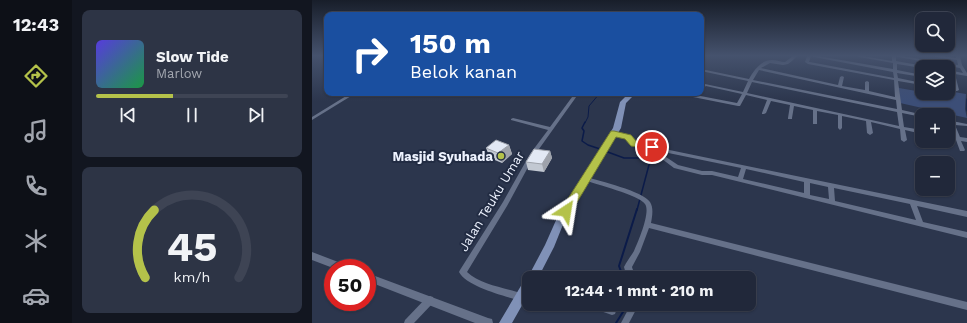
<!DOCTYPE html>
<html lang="id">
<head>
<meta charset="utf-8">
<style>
	:root { --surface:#21283a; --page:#2d3445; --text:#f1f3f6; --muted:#a2a6af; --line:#3e4454; --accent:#b4c24a }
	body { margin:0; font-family:"Work Sans",sans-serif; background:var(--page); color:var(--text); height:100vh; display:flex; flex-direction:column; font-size:15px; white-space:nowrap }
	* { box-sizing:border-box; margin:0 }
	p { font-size:13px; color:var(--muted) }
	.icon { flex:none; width:22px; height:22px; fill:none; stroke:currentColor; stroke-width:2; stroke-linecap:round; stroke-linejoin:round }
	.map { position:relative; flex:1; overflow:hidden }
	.side { display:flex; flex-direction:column; gap:10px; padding:10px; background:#121620; width:240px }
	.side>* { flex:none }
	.top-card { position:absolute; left:12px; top:12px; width:380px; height:84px; border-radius:8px; box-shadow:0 1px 3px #0004,0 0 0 1px var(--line); background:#1a4fa0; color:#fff; overflow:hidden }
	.fabs { position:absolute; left:603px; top:12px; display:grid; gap:8px }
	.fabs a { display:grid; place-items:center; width:40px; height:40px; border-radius:8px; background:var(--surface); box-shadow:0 1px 3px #0004,0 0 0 1px var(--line); font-size:20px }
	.speed { position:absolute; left:12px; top:259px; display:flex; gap:8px; font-size:20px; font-weight:700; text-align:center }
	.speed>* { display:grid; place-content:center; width:52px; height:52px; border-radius:50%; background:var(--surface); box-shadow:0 1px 3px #0004,0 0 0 1px var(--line); line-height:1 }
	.speed .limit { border:6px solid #d22; background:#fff; color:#111 }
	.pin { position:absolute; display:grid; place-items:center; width:34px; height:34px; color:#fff; margin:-17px; border:2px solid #fff; border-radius:50%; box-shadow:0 1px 4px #0007 }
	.me { position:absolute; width:44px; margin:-22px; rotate:33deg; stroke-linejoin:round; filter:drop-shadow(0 0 3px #0008) }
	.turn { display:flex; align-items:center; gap:14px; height:84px; padding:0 20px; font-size:18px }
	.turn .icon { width:52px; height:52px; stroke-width:2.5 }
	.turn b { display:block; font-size:28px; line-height:34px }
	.side .widget { flex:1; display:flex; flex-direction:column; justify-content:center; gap:6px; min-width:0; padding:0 14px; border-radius:8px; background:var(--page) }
	.side .dial { align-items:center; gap:0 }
	.dial svg { height:104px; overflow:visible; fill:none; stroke:var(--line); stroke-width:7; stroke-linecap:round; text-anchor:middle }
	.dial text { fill:var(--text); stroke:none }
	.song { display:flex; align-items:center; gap:12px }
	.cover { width:48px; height:48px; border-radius:6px; background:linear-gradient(135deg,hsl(250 70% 55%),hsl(140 70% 35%)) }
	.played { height:4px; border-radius:2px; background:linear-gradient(90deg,var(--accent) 40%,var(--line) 40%) }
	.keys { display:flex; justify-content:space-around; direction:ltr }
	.trip { position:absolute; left:210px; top:271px; width:234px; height:40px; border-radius:8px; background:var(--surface); box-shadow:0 1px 3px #0004,0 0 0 1px var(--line); font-weight:700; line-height:40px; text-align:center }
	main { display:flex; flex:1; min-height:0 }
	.tab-bar { display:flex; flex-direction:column; width:72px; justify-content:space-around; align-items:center; background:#0d1017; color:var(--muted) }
	.tab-bar .icon { width:28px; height:28px }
	.tab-bar .current { color:var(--accent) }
	.tab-bar b { font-size:18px; color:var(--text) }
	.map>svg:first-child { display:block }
	.green { fill:#3c4e77 }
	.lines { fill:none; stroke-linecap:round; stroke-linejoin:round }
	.stream-far2 { stroke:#0b1b49; stroke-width:1 }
	.stream-far1 { stroke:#0b1b49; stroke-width:1.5 }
	.stream { stroke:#0b1b49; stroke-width:2 }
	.minor { fill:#667189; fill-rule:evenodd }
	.tertiary { fill:#667189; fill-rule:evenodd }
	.secondary { fill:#8091b7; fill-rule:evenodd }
	.wall { fill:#c2c8d2 }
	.shaded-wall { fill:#9ea2ab }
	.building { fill:#e2e8f4; stroke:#9ea2ab }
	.route { fill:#b4c24a; stroke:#757e30 }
	.poi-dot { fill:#b4c24a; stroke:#222c43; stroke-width:1.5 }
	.labels { text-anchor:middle; stroke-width:4; stroke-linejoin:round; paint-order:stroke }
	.poi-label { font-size:13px; font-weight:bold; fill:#edf2fe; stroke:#222c43; text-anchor:end }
	.street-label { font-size:13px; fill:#edf2fe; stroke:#222c43 }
</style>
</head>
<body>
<main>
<nav class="tab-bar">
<b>12:43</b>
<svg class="icon current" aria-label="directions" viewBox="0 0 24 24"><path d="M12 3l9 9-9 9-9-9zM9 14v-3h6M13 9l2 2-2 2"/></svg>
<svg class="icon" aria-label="music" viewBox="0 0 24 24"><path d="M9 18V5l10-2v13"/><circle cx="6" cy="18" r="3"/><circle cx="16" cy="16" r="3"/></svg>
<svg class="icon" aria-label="phone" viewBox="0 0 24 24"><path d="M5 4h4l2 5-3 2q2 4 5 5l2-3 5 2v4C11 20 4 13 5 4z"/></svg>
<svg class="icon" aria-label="climate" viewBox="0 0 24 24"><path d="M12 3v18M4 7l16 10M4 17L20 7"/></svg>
<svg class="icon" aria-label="car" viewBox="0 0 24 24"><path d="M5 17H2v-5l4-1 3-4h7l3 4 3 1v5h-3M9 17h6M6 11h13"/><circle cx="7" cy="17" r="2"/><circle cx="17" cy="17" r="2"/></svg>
</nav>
<section class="side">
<div class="widget">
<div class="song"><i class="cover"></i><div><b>Slow Tide</b><p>Marlow</p></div></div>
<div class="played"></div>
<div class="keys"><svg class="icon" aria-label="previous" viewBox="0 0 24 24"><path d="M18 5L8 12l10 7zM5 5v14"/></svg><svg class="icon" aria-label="pause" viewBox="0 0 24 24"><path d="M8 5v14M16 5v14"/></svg><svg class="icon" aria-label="next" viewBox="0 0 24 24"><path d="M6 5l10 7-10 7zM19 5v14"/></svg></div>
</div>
<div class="widget dial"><svg viewBox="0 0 100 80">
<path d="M14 69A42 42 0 1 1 86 69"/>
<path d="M14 69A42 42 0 0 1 21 17" stroke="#b4c24a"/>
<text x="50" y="56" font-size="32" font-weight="700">45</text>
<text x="50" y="72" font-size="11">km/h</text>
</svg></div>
</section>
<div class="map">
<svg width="655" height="323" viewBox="0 0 655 323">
	<rect width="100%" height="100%" fill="#2c364d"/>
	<!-- green -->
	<path class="green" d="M610,86V93H636V91L654,94L653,109L655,118L588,103L587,88L610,92Z"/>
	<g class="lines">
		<!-- stream-far2 -->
		<g class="stream-far2">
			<path d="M655,99V111"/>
			<path d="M273,123L276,117L277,106L288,93"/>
		</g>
		<!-- stream-far1 -->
		<g class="stream-far1">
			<path d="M273,122L270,128L272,131L270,141L276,145L288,149"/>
			<path d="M293,151L312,158H334L338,161L325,210"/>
		</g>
		<!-- stream -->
		<g class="stream">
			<path d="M315,278L310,274L307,266L325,209"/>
			<path d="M304,323L316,304"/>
		</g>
		<!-- minor -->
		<g class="minor">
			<path d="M481,56H485L480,61L476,64L471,65L458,63L449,68L526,85L528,77L530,76L532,77L530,86L553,90V82L555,81L557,82V91L583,97L582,80L496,64L493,62L495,56H499L497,62H498L582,78L581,72L502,57L500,56H506L581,69V63L547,57L545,56H551L580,61V56H584V61L612,66L613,67H610V68L585,64V70L610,75V77L585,73L586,78L610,83V85L586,81L590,110L612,115H610V117L590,113L592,127L610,130V134L593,130L595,140L592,142L589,140L588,129L559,122L561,133L558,135L555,133L554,121L530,116V128L528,130L526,128V115L505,111V124H501V110L482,106L480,118V119H476V118L478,105L459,101L454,113L452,114H450V113L455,100L434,95L428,106H426L366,94L364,93H373L425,103L430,94L394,86L389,89V86L393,84L431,92L436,81L389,71V69L437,79C442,70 449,60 460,60C465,60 469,62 473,62ZM447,70L584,100L585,109L441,80ZM440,82L585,112L587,126L435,93Z"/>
			<path d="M584,56H590L646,65L645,60L624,57L622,56H629L644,58V56H648L650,65L655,73V76L643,74L647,90L645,91H636V89H642L638,73L636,72V70L651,73L648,68L586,57Z"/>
			<path d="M39,93H44L0,120V117Z"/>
			<path d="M263,93H267L222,156L195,206L155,272C169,285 194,288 212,294L213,297L212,300L209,301C193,296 155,287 147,272L148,270L191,202L218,154L236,130L199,120V119L201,118L238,127Z"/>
			<path d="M636,121H640L655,124V126L643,125L648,137L655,138V142L649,141L653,150L652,151H648L644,140L636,139V135L643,136L638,123H636Z"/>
			<path d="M302,131L318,136L325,143L336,144L338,146L655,211V217L605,206L611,222L655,232V238L400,175H390L362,168L350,159L331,153L330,152L333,148L321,145L314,138L300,134L299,133L300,132ZM337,149L429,168L426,177L400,171H390L366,165L354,157L336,151ZM434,169L492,182V193L431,179ZM498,183L516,187L517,199L498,195ZM522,188L598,204L604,220L523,201Z"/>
			<path d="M274,177C287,181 331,191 338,202C342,208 340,217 339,223L655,302V310L337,228L328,252L320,267C321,272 325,274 327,278H318L314,274L312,267C315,261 319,256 322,251C326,242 339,212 333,204C327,195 283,184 272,180L271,179L272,178Z"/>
			<path d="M118,296L121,297L122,300L121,303L102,323H92L93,320L115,297Z"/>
			<path d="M276,304H291L303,308L304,311L303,314L300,315L277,307Z"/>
			<path d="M319,304H327L317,323H309Z"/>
		</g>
		<!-- tertiary -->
		<g class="tertiary">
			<path d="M0,252L34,265L36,268H21L0,260Z"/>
			<path d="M55,273L176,318L180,319L181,323H163L55,281Z"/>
		</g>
		<!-- secondary -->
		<g class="secondary">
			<path d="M389,56H393L389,58Z"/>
			<path d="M317,93H324L314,103L309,128L252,222L242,247L226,278H217V293L200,323H187L213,279H215L233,245L245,218L301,128L308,102Z"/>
		</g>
	</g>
	<!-- wall -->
	<g class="wall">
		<path d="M197,145L200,154L190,163L178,158L174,148Z"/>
		<path d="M238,151L240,158L232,172L216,170L214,162Z"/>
	</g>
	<!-- shaded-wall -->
	<g class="shaded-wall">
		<path d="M197,145L200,154L190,163L186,153Z"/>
		<path d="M238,151L240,158L232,172L230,164Z"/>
	</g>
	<!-- building -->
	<g class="building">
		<path d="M184,140L197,145L186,153L174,148Z"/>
		<path d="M222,149L238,151L230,164L214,162Z"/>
	</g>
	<!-- sky -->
	<linearGradient id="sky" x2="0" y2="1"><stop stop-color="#181e2a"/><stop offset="0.55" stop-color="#45526d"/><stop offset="1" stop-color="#45526d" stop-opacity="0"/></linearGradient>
	<rect width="655" height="101" fill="url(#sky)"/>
	<!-- route -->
	<path class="route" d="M299,131H302L319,135L325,142L340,144L344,147L340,149L319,146L313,139L304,137L258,214H250L249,211L250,208Z"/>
	<!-- markers -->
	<circle class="poi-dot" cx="189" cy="156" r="4"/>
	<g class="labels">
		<!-- poi labels -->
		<g class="poi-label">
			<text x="181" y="161">Masjid Syuhada</text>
		</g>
		<!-- street labels -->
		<g class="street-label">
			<text transform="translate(179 201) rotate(-59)" y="5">Jalan Teuku Umar</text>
		</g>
	</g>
</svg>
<div class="fabs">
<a><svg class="icon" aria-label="search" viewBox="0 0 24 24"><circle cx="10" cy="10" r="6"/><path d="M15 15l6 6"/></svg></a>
<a><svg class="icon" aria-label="layers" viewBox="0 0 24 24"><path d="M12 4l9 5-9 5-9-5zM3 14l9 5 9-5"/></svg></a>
<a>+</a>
<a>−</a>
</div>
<div class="speed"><div class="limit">50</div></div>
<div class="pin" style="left:340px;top:147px;background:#d93025"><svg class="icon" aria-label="arrive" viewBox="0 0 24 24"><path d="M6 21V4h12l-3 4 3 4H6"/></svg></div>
<svg class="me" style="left:254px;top:211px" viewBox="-20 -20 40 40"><path d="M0-17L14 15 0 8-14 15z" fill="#b4c24a" stroke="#fff" stroke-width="4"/></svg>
<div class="trip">12:44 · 1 mnt · 210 m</div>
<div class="top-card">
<div class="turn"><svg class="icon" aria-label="right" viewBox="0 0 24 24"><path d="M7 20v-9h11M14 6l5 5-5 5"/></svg><div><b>150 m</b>Belok kanan</div></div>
</div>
</div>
</main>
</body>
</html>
